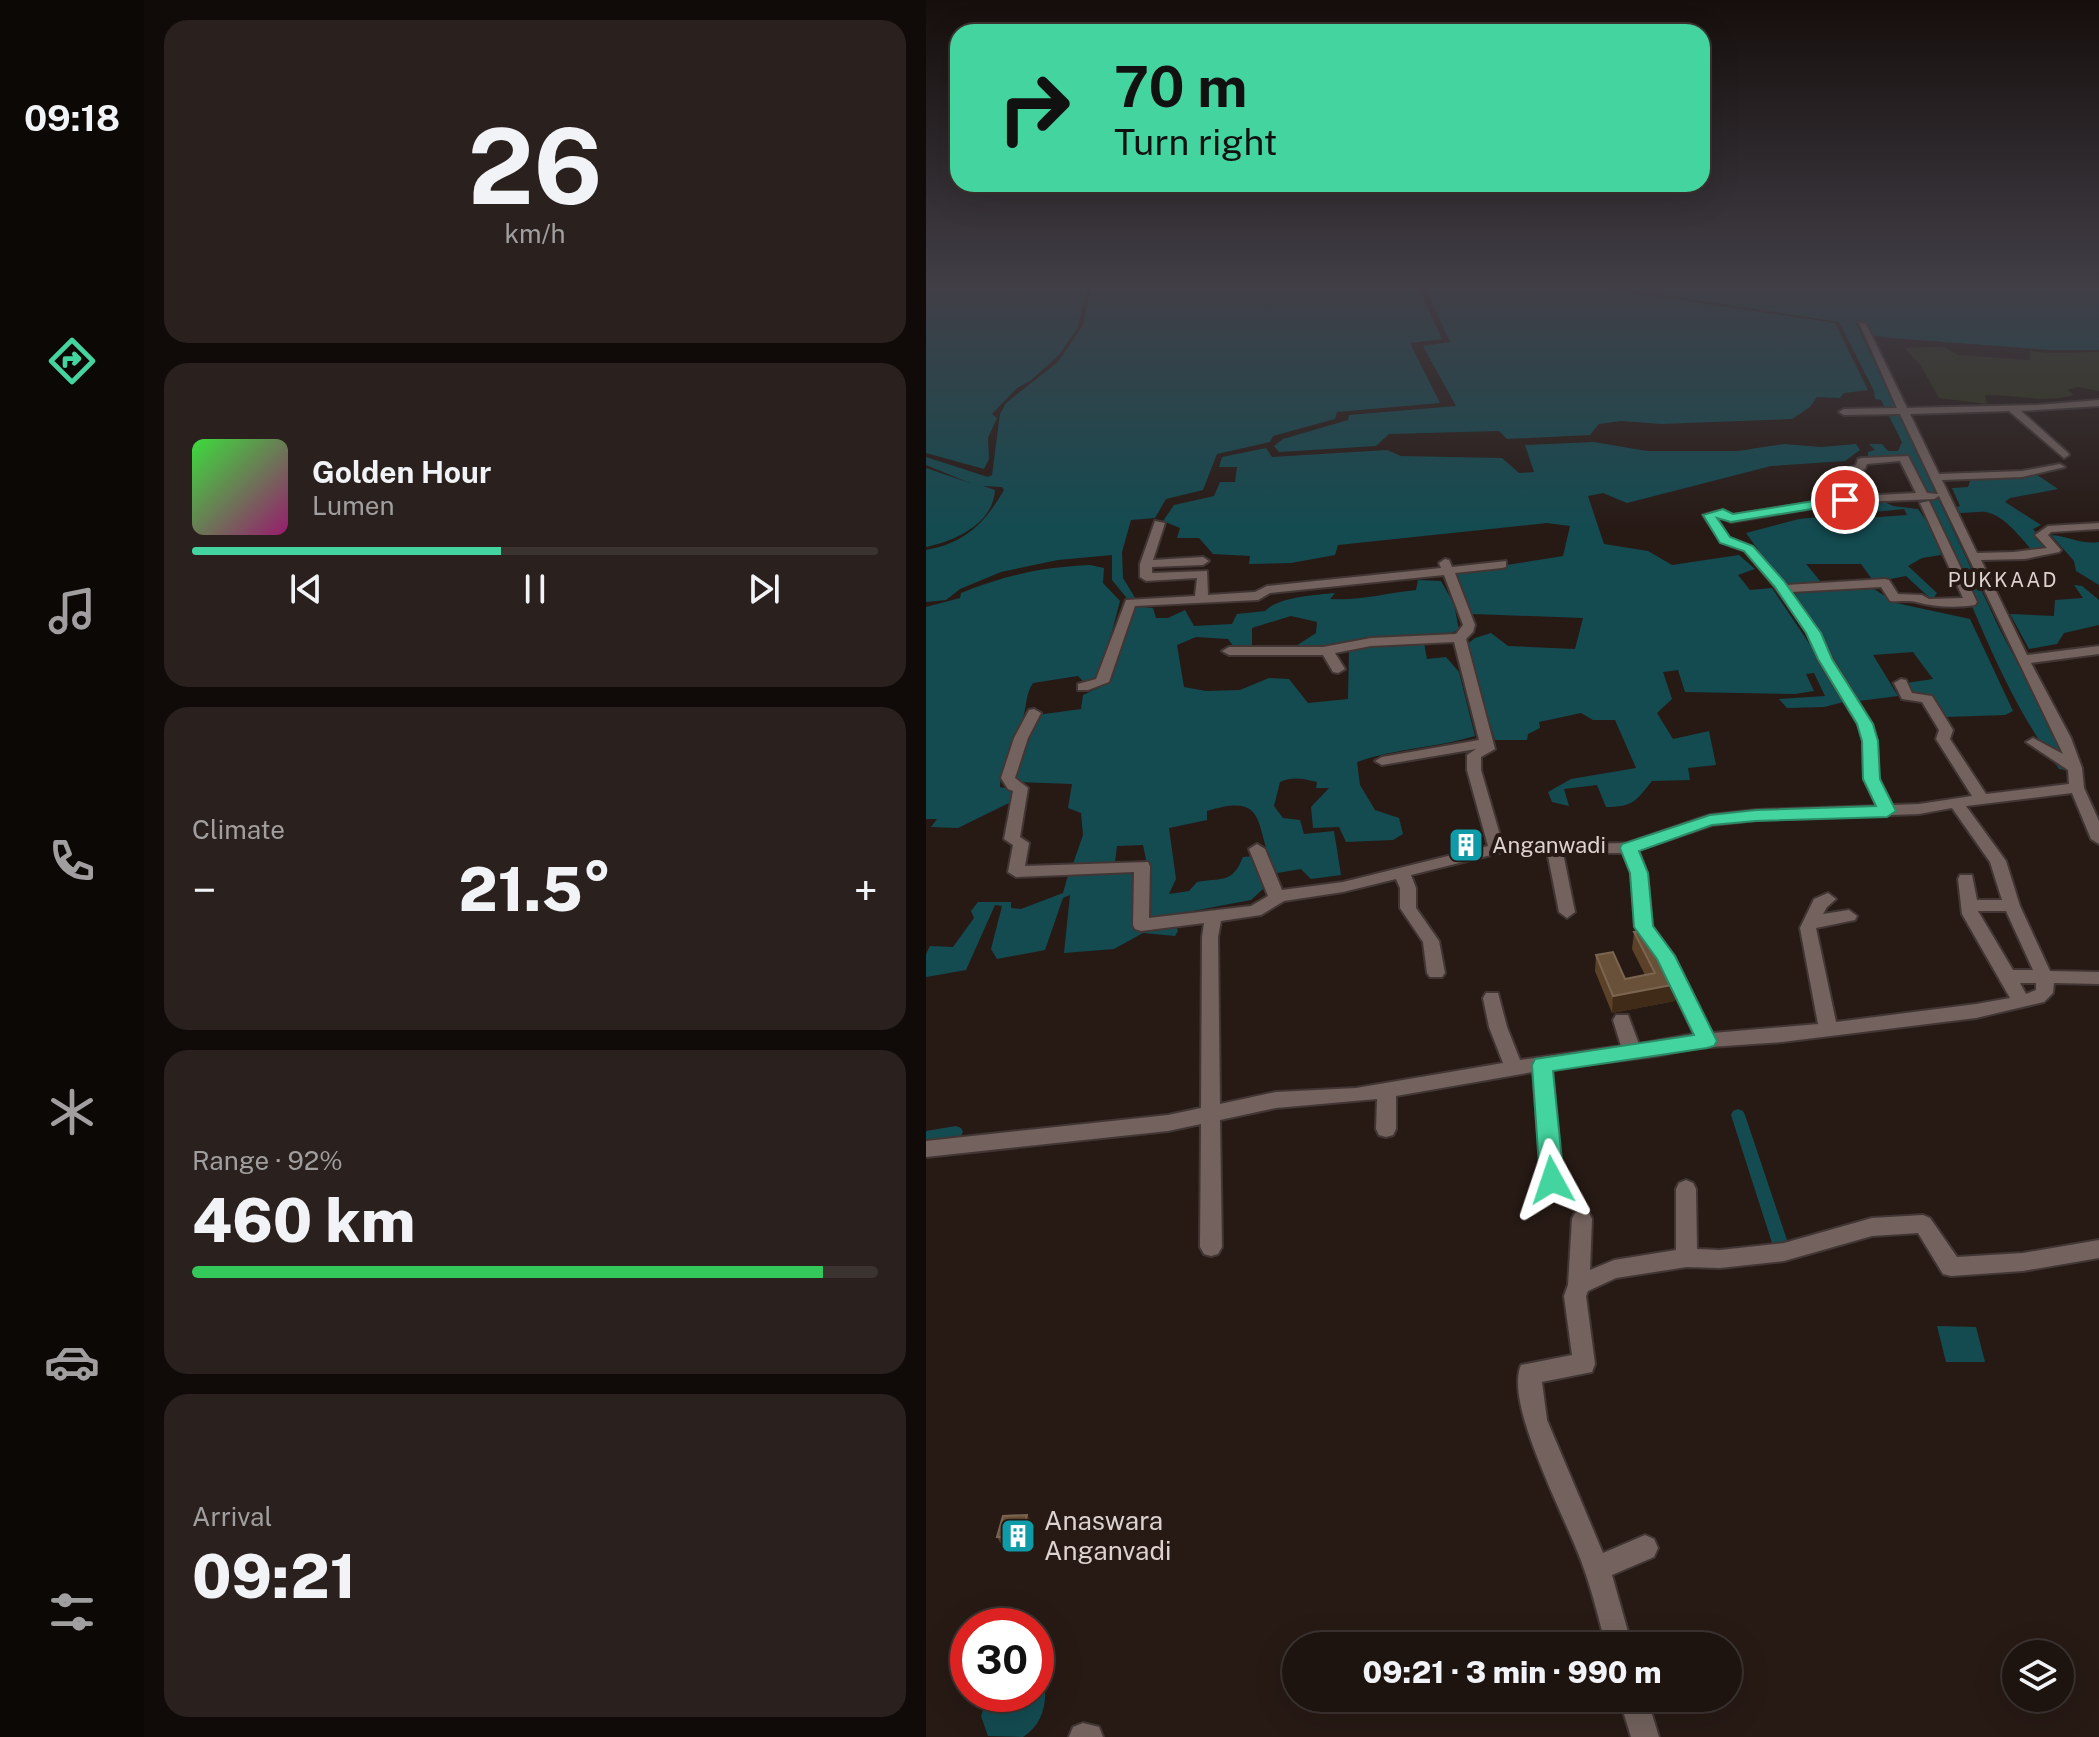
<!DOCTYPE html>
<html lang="en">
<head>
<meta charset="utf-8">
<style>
	:root { --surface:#1d1410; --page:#2a211e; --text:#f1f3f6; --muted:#a09e9f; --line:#3b3330; --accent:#44d49f }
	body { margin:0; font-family:"Public Sans",sans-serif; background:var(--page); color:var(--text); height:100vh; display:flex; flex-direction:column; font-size:30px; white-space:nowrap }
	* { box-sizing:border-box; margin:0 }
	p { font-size:26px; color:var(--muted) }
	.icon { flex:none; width:44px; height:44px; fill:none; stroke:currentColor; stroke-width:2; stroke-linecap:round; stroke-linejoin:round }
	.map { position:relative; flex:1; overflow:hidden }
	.sheet { display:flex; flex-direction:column; gap:20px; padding:20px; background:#100b09; width:782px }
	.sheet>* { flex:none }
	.banner { position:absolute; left:24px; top:24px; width:760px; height:168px; border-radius:24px; box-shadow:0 8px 32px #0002,0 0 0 2px var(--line); background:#44d49f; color:#111; overflow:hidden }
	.fabs { position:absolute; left:1076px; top:1640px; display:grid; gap:16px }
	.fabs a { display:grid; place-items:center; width:72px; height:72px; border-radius:50%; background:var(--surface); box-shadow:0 8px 32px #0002,0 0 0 2px var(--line); font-size:40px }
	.speed { position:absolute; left:24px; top:1608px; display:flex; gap:16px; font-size:40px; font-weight:700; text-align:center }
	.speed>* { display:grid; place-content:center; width:104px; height:104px; border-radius:50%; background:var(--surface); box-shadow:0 8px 32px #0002,0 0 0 2px var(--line); line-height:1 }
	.speed .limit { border:12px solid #d22; background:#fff; color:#111 }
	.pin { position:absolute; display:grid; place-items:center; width:68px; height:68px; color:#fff; margin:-34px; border:4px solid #fff; border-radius:50%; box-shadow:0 2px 8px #0007 }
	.me { position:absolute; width:88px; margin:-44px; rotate:355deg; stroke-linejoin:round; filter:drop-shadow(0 0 6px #0008) }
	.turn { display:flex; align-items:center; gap:28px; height:168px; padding:0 32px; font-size:36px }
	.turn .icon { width:104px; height:104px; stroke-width:2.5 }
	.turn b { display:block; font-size:56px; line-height:68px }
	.big { font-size:60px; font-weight:800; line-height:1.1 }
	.sheet .tile { flex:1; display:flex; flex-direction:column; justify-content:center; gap:12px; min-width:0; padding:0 28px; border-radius:24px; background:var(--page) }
	.sheet .dial { align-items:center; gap:0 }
	.dial b { font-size:104px; line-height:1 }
	.song { display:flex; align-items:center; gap:24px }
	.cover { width:96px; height:96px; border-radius:12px; background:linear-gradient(135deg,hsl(120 70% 55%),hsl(320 70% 35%)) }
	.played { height:8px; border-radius:4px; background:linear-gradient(90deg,var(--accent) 45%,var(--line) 45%) }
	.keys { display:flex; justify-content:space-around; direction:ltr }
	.heat { display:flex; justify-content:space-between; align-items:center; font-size:44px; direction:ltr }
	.charge { height:12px; border-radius:6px; background:linear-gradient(90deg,#34c759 92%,var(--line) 0) }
	.trip { position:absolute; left:356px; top:1632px; width:460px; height:80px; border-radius:40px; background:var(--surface); box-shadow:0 8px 32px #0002,0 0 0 2px var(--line); font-weight:800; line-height:80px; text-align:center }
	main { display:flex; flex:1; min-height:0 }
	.tabs { display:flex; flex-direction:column; width:144px; justify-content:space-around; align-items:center; background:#0c0806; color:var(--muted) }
	.tabs .icon { width:56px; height:56px }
	.tabs .selected { color:var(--accent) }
	.tabs b { font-size:36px; color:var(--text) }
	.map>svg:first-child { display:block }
	.green { fill:#31351b }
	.water { fill:#134b51 }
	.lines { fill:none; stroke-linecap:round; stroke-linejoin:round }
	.canal { fill:#134b51; fill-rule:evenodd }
	.minor-casing { stroke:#413634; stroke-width:4 }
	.minor { fill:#73625d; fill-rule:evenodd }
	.wall { fill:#5b4127 }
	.shaded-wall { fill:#402b18 }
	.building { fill:#695139; stroke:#7b6550; stroke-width:2 }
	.route { fill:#44d49f; stroke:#2c8a67; stroke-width:2 }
	.labels { text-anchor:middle; stroke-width:8; stroke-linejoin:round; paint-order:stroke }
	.far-neighbourhood-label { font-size:20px; letter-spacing:2px; fill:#dcd2cf; stroke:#271a15 }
	.poi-label { font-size:22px; fill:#dcd2cf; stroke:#271a15; text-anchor:start }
	.near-poi-label { font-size:26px; fill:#dcd2cf; stroke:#271a15; text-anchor:start }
</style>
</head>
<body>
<main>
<nav class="tabs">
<b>09:18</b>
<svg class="icon selected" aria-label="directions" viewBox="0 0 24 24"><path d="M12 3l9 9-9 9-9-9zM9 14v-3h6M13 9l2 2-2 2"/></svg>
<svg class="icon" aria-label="music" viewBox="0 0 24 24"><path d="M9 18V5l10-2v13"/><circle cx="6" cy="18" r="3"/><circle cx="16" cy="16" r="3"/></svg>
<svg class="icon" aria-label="phone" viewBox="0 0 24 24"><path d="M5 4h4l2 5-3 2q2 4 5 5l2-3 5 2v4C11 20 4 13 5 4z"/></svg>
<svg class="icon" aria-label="climate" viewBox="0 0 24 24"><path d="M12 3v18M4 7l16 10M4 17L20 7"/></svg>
<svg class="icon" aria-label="car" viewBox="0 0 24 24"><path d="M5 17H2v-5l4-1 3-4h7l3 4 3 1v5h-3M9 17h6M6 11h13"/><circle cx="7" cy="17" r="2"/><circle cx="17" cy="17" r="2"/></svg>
<svg class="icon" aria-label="filters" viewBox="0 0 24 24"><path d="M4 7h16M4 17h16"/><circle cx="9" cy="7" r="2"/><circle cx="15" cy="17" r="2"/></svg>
</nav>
<section class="sheet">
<div class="tile dial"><b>26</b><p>km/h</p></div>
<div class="tile">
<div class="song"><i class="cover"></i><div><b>Golden Hour</b><p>Lumen</p></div></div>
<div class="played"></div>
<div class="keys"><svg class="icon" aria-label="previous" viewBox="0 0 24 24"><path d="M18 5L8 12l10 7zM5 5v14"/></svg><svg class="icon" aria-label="pause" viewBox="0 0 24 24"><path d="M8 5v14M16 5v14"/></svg><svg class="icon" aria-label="next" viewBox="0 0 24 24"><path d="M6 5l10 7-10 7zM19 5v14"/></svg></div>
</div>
<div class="tile"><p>Climate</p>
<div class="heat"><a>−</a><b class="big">21.5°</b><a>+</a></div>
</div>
<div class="tile"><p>Range · 92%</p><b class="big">460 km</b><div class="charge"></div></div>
<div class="tile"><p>Arrival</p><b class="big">09:21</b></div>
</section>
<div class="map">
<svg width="1173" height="1737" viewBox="0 0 1173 1737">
	<rect width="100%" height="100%" fill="#271a15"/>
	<!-- green -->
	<path class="green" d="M1019,347L1032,355L1104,360V351C1128,355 1149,352 1173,352V391L1152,387L1141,390L1148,395C1118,404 1089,394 1059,395L1061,404L1013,398L995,366L979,348Z"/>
	<!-- water -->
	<g class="water">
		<path d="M0,287H162L151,329L133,355L104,381L91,388L66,414L71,418L62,438L63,459L58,469L0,453Z"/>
		<path d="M165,287H492L516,339L484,343L514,403L411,412L409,419L347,436L344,442L291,454L277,490L240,499L229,518L205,520L196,552L197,578L211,601L204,602L186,580V555L132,560L75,572L34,589L20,600L0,602V550C39,543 59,523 78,490L76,487L57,486L69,490C67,524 29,541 0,547V468L44,483L0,465V457L62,477L66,475L74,414L80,403L132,362L157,325Z"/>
		<path d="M499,287H668L909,323L942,390L918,393L914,398L891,397L884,407L866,419L735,424L695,421L673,424L664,435L581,439L573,431L463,434L450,446L353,452L348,446L357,439L422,420L423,415L530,406L497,346L524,342Z"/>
		<path d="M683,287H1173V350H1124L965,338L944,335L938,323H930L1074,630L1133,741L1140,770L1133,769C1062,674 1034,558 978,456H942V452L949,450L943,444H956L962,451H972L976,442L955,400L949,399L948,391L913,322Z"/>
		<path d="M668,442L721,451H812L858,444L895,447L930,444L934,450L919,461L845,466L701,503L677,493L662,496L678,544L722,551L746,565L813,555L829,569L812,575L824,590L846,588L922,701L898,707L861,708L853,699L899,696L888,673L880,674L888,691L869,694L759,692L752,670L737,672L746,699L731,713L747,739L783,731L790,765L762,768L764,780L726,781C710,801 707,807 680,807L671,785L638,789L643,806L626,802L622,792L645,779L710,768L689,720H667L655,713L613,722L614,728L602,734L601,740H569L540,645L549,638L565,633L582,646L649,649L657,618L546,614L524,574L637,556L644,526L621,523L412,545L409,555L365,563L323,564L324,556L287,554L273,538H251L254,528L237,521L248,505L288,496L294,482H309L311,467H293L296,457L340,448L346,457L461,450L475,456L576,458L593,473L608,472L599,445Z"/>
		<path d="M1110,474L1132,489L1084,498L1079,502L1115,525L1107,529L1123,548L1105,549C1093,536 1079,516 1060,512C1053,511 1042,513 1034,513L1031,507L1034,506L1026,488L1042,487L1045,478Z"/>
		<path d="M954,500L967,506L992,509L1010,535L1015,555L996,558L982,566L1011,593L1006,600L980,576L948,582L935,564H880L895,582L859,587L820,533L873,519L912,515L924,519L981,515L978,509L928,514L916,505Z"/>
		<path d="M1125,535C1141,536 1157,545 1173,542V585L1150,571L1148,561Z"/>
		<path d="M164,565L178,568L177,583L194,601L174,677L159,683L152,676L107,683C100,694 101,702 98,714C91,739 75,760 74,787L89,790L87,801L32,828L5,827L11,819H0V607L34,598L35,593C79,575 117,567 164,565Z"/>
		<path d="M492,580L515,581L528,604L533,630L519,635L423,641L388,650H369L370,646L390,633L391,622L365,616L326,628V646L308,647L302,639L270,637L251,645L258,687L280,691L314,690L343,678L363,679L382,703L422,699L423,648L498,643L501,659L520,657L533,672L549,736C510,748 470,748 431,762L434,785L449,810L473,818L477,834L467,840L420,842L413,827L387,828L385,807L403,788H390L391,782C377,779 368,776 354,782L348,806L357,818L374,820L378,834L408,831L415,875L385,879L375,869L351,873C326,832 347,790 281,811V820L243,828L250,879L243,894L263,891L271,882C295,877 306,885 317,857L328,856L337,889L325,900L219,920L221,864L217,845L191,846L189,862L147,864L157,835L155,813L142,808L146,784L88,782L91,766L111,715L155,709L157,695L178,685L183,677L204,606L227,608L230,618H242L259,610L268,626L306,624L311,614L339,611C352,597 389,595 409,593L404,599C433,601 461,593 490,590Z"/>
		<path d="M1148,585L1156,586L1173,600V625L1138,633L1131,644L1103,649L1084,614L1128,616L1129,600L1157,598Z"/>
		<path d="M948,589L970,603L1044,619L1087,711L1079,715L1019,717L1002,695L985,696L980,683L1007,679L987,652L947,655L972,696L933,701L910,667L868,592Z"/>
		<path d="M211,868L207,924L249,923L252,931L249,936L217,933L188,949L138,953L144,895L137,898L119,950L71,959L65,949L76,906L69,905L40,970L0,977V954L4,946L27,947L48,918L45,911L52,902H85V908L95,909L137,893L143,872Z"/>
		<path d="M1011,1326L1050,1327L1059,1362H1020Z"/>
		<path d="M110,1682L119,1690C120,1709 114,1726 97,1737L62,1736L55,1716L63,1694H110Z"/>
	</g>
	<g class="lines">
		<!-- canal -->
		<g class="canal">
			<path d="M812,1109L817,1111L819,1115L863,1246L861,1251L855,1253L849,1251L847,1246L805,1115L807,1111Z"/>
			<path d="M30,1126L35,1128L37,1132L35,1136L0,1143V1131Z"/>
		</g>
		<defs>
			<g id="minor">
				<path d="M933,322L940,324L981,408L1111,405L1173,400V406L1095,411L1142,453L1143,455L1138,458L1083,411L984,414L1013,474L1096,471L1134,464L1139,467L1096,477L1016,480L1051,553L1088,552L1121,548L1109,535L1122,526L1173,523V529L1125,532L1122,535L1135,550L1133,552L1099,559L1055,560L1101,655L1173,646V654L1105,663L1145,738L1156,768L1158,788L1173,821V844L1165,839L1146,793L1040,806L1080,861L1094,906L1124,971L1173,972V984L1128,983L1127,993L1118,1002L1050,1018L856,1042L769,1048L730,1056L626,1069L636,1180L633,1186L626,1188L619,1186L616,1180L607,1072L470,1096V1129L467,1135L460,1137L453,1135L450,1129L451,1099L350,1108L294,1120L296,1247L292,1254L285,1256L278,1254L274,1247L275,1124L242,1131L0,1157V1141L242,1115L275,1108L276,937L278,923L215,931L209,929L207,925L208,872L90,877L82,872L87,845L78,839L87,791L82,789L75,778L88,738L103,710L108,709L115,713L102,738L89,778L102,788L94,837L103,843L99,866L222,862L224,866L223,918L325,906L342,896L323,849L331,844L339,849L356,890L417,882L562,846L541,770V755L550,749L456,765L449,761L456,757L553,740L528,642L445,646L409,653L419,669L412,673L407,672L397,655H303L296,651L303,647H397L445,638L530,634L537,625L518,575L344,593L332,600L209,606L183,682L162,690H152V684L170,679L200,600L269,596L271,578L220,581L214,577V564L229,521L239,523L227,560L277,557L283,561L277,565L226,567V573L281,571L282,595L329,592L341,586L515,568L513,563L519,559L523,560L526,567L580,561V567L576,568L529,573L549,625L547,632L540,639L569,749L555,757V770L576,842L579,844L628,841L641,844L702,843L784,815L830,810L951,806L938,779L937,741L932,724L892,659L882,633L849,587L819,551L795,542L777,515L797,510L807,515L912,498L908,490L920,486L914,473L930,465L932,459L936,458L982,456L1001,493L1012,494L974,414L918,415L913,412L918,409L971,408ZM974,461L990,493L934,496L929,499L934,502L1008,499L1013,496L1137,754L1107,738L1100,742L1142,770L1143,784L1060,794L1024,739L1027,730L1006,696L986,693L980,680L975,679L968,683L976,699L996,702L1013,730L1010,739L1046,796L993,804L966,805L952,779L951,741L946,724L906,659L894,633L865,592L955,587L964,601C972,602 982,600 990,602C1008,607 1030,608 1049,605L1051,602L1003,501L994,503L1037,598L1003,599L996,595L972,594L963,580L959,579L860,585L827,547L803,538L790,517H795L805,522L923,502L924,500L920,493L932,489L925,474L939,469L941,464ZM1026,808L1064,862L1076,900H1051L1046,875H1034L1032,879L1036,914L1084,998L1050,1004L910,1022L890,928L929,920L931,916L923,910L897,914L901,907L910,899L902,893L888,899L874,928L892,1024L786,1033L748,956L726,926L721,873L712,850L786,825L830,820L993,814ZM621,851L633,912L641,918L649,912L637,853H697L705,873L710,927L732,958L768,1034L713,1044L702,1015H690L687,1020L695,1046L594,1060L581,1027L572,993H560L557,998L563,1027L577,1063L430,1088L350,1092L294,1104L292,937L295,921L335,915L358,901L417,892L470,879L474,888V908L497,942L501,973L504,977H516L519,973L513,941L490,908V888L485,875L573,853ZM1052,911H1080L1107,970H1087ZM1094,983H1110V990L1100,994Z"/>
				<path d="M760,1180L767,1183L770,1189L771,1249L794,1250L858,1243L946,1218L997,1215L1004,1218L1031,1257L1097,1253L1173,1240V1258L1097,1271L1025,1276L1017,1274L992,1233L946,1236L858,1261L794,1268L761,1267L690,1278L662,1291L660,1296L669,1364L666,1372L616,1382L621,1420L677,1553L719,1535L728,1539L732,1548L728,1557L686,1575L706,1646H680C673,1620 667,1594 658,1569C644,1525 577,1405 595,1365L646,1355L638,1296L642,1285L646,1219L649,1213L656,1210L663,1213L666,1219L664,1270L688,1260L750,1250V1189L753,1183Z"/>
				<path d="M693,1698H721L733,1737H705Z"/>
				<path d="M157,1723L173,1727L177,1737H143L147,1727Z"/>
			</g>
		</defs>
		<!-- minor casing -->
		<use href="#minor" class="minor-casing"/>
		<!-- minor -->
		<use href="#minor" class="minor"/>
	</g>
	<!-- wall -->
	<g class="wall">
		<path d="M708,932L751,984L749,1001L686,1013L669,971L670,955L699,979L719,975L706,949Z"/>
		<path d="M101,1515L107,1525L101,1547H77L71,1537Z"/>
	</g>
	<!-- shaded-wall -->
	<g class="shaded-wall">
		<path d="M751,984L749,1001L686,1013L687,996Z"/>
		<path d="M101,1515L107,1525L101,1547L96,1537Z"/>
	</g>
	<!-- building -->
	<g class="building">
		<path d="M721,931L751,984L687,996L670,955L687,952L699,979L729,973L708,932Z"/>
		<path d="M101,1515L96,1537H71L77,1516Z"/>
	</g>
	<!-- sky -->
	<linearGradient id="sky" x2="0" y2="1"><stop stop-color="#150e0c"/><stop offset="0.54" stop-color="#413e46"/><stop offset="1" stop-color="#413e46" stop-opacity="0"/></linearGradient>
	<rect width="1173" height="530" fill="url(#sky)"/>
	<!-- route -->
	<path class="route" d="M919,496L923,497V503L805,522L791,518L804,537L827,546L858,581L895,633L906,659L947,724L952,741L954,779L970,811L961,817L830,821L786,825L713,851L722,873L727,926L749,956L791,1041L788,1046L781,1048L627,1071L638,1180L634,1187L626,1190L618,1187L614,1180L606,1065L609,1059L768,1035L731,959L708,927L704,873L694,848L696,844L784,815L830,810L950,806L937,779L936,741L931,724L892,659L880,633L849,587L818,551L794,543L777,515L797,509L807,514Z"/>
	<!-- icons -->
	<defs>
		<symbol id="building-square" viewBox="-11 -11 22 22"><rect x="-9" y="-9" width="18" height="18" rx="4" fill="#0f9aa8" stroke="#271a15"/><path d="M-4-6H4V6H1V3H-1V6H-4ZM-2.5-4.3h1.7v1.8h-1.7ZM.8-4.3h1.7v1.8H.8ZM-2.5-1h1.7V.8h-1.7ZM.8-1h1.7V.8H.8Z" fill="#fff"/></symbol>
	</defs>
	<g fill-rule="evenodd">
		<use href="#building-square" x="520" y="825" width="40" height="40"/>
		<use href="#building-square" x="72" y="1516" width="40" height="40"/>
	</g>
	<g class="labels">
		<!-- far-neighbourhood labels -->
		<g class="far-neighbourhood-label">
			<text x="1077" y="587">PUKKAAD</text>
		</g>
		<!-- poi labels -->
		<g class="poi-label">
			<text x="566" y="853">Anganwadi</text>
		</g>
		<!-- near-poi labels -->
		<g class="near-poi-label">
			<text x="118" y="1530">Anaswara<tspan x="118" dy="30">Anganvadi</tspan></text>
		</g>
	</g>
</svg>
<div class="fabs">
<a><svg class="icon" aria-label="layers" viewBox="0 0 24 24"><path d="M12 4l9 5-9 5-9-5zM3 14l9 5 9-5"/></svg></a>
</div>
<div class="speed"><div class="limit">30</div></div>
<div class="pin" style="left:919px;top:500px;background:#d93025"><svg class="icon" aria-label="arrive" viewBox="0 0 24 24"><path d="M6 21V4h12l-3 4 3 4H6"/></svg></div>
<svg class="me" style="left:626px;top:1180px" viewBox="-20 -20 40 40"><path d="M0-17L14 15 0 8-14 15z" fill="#44d49f" stroke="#fff" stroke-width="4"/></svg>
<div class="trip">09:21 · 3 min · 990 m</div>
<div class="banner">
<div class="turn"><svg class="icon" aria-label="right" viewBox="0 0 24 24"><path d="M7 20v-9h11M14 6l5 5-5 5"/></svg><div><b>70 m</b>Turn right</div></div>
</div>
</div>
</main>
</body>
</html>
